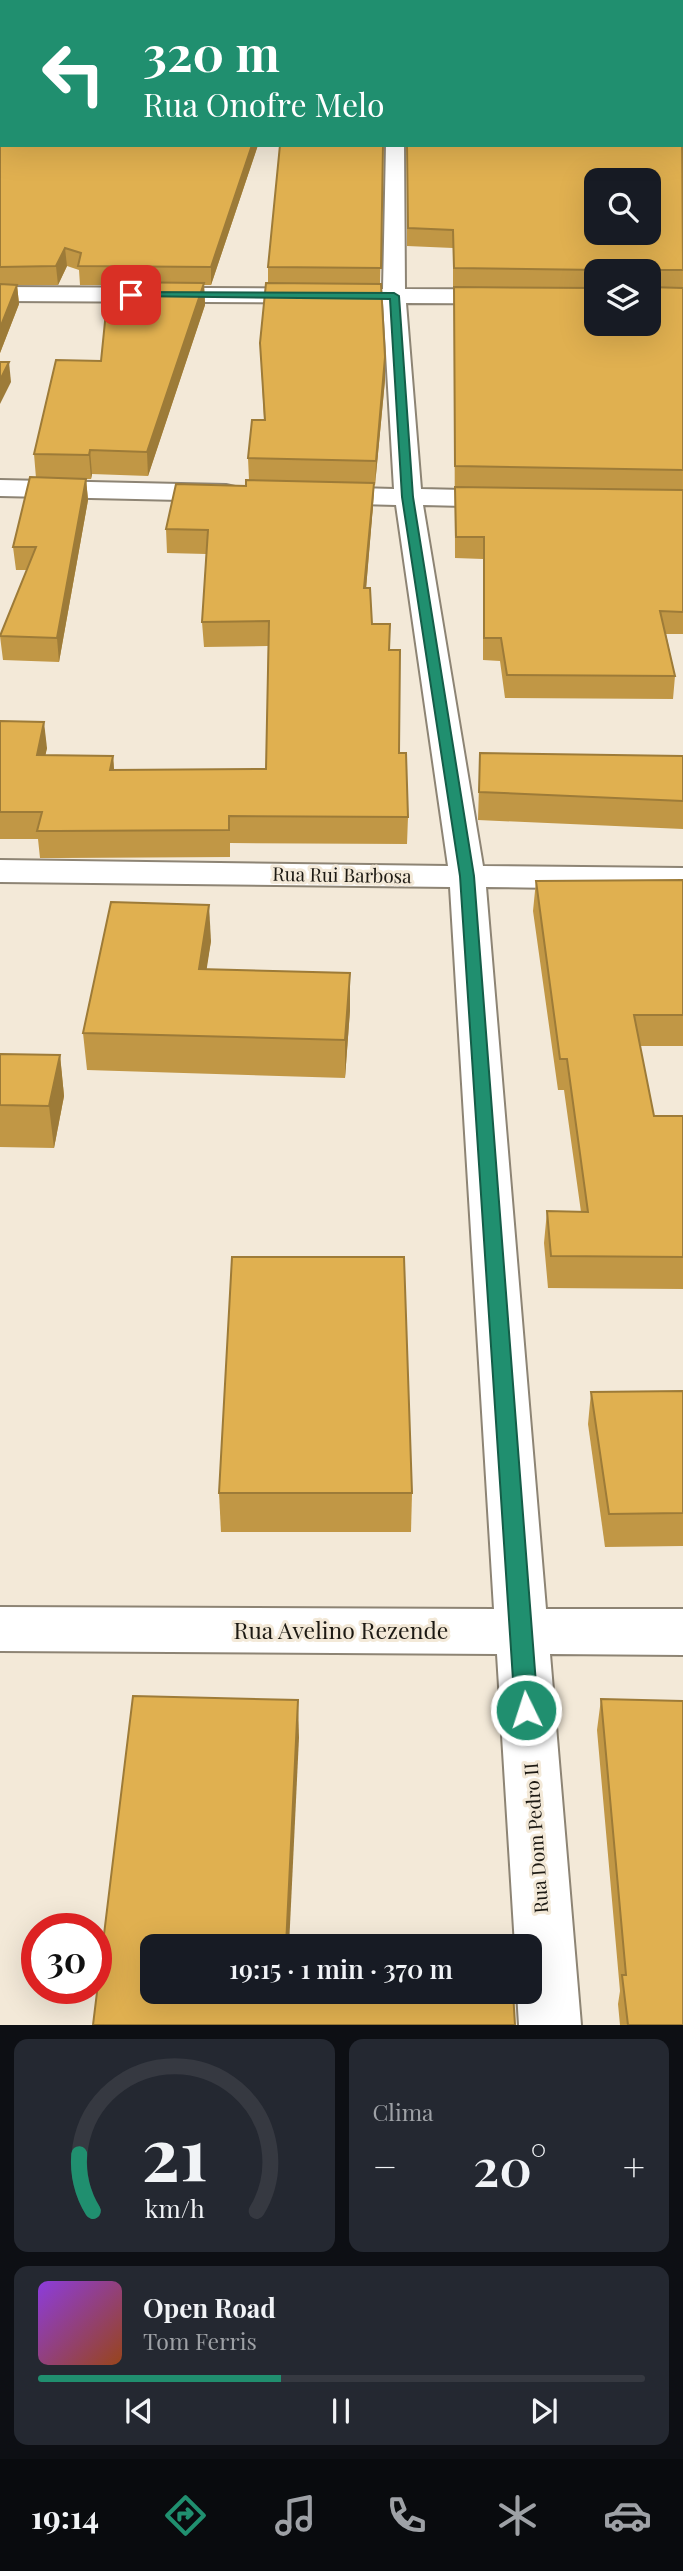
<!DOCTYPE html>
<html lang="pt">
<head>
<meta charset="utf-8">
<style>
	:root { --surface:#171b24; --page:#242831; --text:#f1f3f6; --muted:#9ea1a6; --line:#363941; --accent:#208f6f }
	body { margin:0; font-family:"Playfair Display",serif; background:var(--page); color:var(--text); height:100vh; display:flex; flex-direction:column; font-size:26px; white-space:nowrap }
	* { box-sizing:border-box; margin:0 }
	p { font-size:23px; color:var(--muted) }
	.icon { flex:none; width:38px; height:38px; fill:none; stroke:currentColor; stroke-width:2; stroke-linecap:round; stroke-linejoin:round }
	.map { position:relative; height:2025px; overflow:hidden }
	.sheet { display:flex; flex-direction:column; gap:14px; padding:14px; background:#0d0f14; flex:1 }
	.sheet>* { flex:none }
	.hud { position:absolute; left:0px; top:0px; width:684px; height:147px; box-shadow:0 7px 28px #0002; background:#208f6f; color:#fff; overflow:hidden }
	.fabs { position:absolute; left:584px; top:168px; display:grid; gap:14px }
	.fabs a { display:grid; place-items:center; width:77px; height:77px; border-radius:14px; background:var(--surface); box-shadow:0 7px 28px #0002; font-size:35px }
	.speed { position:absolute; left:21px; top:1913px; display:flex; gap:14px; font-size:35px; font-weight:700; text-align:center }
	.speed>* { display:grid; place-content:center; width:91px; height:91px; border-radius:50%; background:var(--surface); box-shadow:0 7px 28px #0002; line-height:1 }
	.speed .limit { border:10px solid #d22; background:#fff; color:#111 }
	.pin { position:absolute; display:grid; place-items:center; width:60px; height:60px; color:#fff; margin:-30px; border-radius:14px; box-shadow:0 4px 10px #0006 }
	.me { position:absolute; width:77px; margin:-38px; rotate:356deg; stroke-linejoin:round; filter:drop-shadow(0 0 5px #0008) }
	.turn { display:flex; align-items:center; gap:24px; height:147px; padding:0 28px; font-size:32px }
	.turn .icon { width:91px; height:91px; stroke-width:2.5 }
	.turn b { display:block; font-size:49px; line-height:60px }
	.big { font-size:52px; font-weight:600; line-height:1.1 }
	.sheet .tile { flex:1; display:flex; flex-direction:column; justify-content:center; gap:10px; min-width:0; padding:0 24px; border-radius:14px; background:var(--page) }
	.sheet .dial { align-items:center; gap:0 }
	.dial svg { height:182px; overflow:visible; fill:none; stroke:var(--line); stroke-width:7; stroke-linecap:round; text-anchor:middle }
	.dial text { fill:var(--text); stroke:none }
	.song { display:flex; align-items:center; gap:21px }
	.cover { width:84px; height:84px; border-radius:10px; background:linear-gradient(135deg,hsl(270 70% 55%),hsl(20 70% 35%)) }
	.played { height:7px; border-radius:4px; background:linear-gradient(90deg,var(--accent) 40%,var(--line) 40%) }
	.keys { display:flex; justify-content:space-around; direction:ltr }
	.heat { display:flex; justify-content:space-between; align-items:center; font-size:38px; direction:ltr }
	.sheet .tiles { flex:1; display:grid; gap:14px; grid-template-columns:1fr 1fr }
	.tile:last-child { grid-column:span 2 }
	.trip { position:absolute; left:140px; top:1934px; width:402px; height:70px; border-radius:14px; background:var(--surface); box-shadow:0 7px 28px #0002; font-weight:600; line-height:70px; text-align:center }
	.tabs { display:flex; height:112px; justify-content:space-around; align-items:center; background:#090b0e; color:var(--muted) }
	.tabs .icon { width:49px; height:49px }
	.tabs .selected { color:var(--accent) }
	.tabs b { font-size:32px; color:var(--text) }
	.map>svg:first-child { display:block }
	.lines { fill:none; stroke-linecap:round; stroke-linejoin:round }
	.street-casing { stroke:#8d8474; stroke-width:4 }
	.street { fill:#fff; fill-rule:evenodd }
	.wall { fill:#c19745; fill-rule:evenodd }
	.shaded-wall { fill:#9d7b38 }
	.building { fill:#e0b050; stroke:#9d7b38; stroke-width:2; fill-rule:evenodd }
	.route { fill:#208f6f; stroke:#155d48; stroke-width:2 }
	.labels { text-anchor:middle; stroke-width:6; stroke-linejoin:round; paint-order:stroke }
	.street-label { font-size:19px; fill:#1c1913; stroke:#f3e9d8 }
	.near-street-label { font-size:23px; fill:#1c1913; stroke:#f3e9d8 }
</style>
</head>
<body>
<div class="map">
<svg width="683" height="2025" viewBox="0 0 683 2025">
	<rect width="100%" height="100%" fill="#f3e9d8"/>
	<g class="lines">
		<defs>
			<g id="street">
				<path d="M386,145H404L405,289L597,290V304L406,303L421,489L506,491L516,493L519,499L516,505L506,507L423,505L483,866L683,868V890L486,887L546,1609H683V1655L550,1654L581,2025H519L517,1992H530V1946H515L497,1654L0,1651V1607L494,1609L450,887L0,882V860L448,866L396,505L321,503L312,501L308,495L312,489L321,487L394,489L383,303L0,301V287L383,289Z"/>
				<path d="M0,480L226,485L235,487L239,493L235,499L226,501L0,496Z"/>
			</g>
		</defs>
		<!-- street casing -->
		<use href="#street" class="street-casing"/>
		<!-- street -->
		<use href="#street" class="street"/>
	</g>
	<!-- wall -->
	<g class="wall">
		<path d="M0,0H683V634H666L675,676L673,699L505,698L500,661L483,660V559L455,558L454,287H531H453V248L407,246V145H682V2H2V145H258L211,285H204L205,305L148,476L92,474L91,479H86L88,500L59,662L3,660L0,636L27,570H16L13,547L36,478L34,454L101,361L109,285H80L79,270L67,266L58,285H17L19,304L0,353ZM597,271H649L597,324Z"/>
		<path d="M383,145L380,284L385,380L375,485H374L373,506L366,588L372,624L389,650L399,753L408,817L407,844L230,843V857L60,858H40L38,839H0V721L47,748L45,755L113,756L114,770L266,769L268,646L204,647L202,622L206,554L167,553L166,529L246,486L249,480L248,458L264,420L260,343L268,283V267Z"/>
		<path d="M480,753L683,756V829L478,820Z"/>
		<path d="M683,880V1046H640L654,1116H683V1289L548,1288L544,1243L547,1211L581,1212L564,1090H558L533,911L536,881Z"/>
		<path d="M211,941L206,969L350,1010L345,1078L87,1070L83,1033Z"/>
		<path d="M0,1054L60,1055L64,1096L54,1148L0,1147Z"/>
		<path d="M683,1391V1546L605,1547L588,1424L591,1392Z"/>
		<path d="M219,1493H412L411,1532H221Z"/>
		<path d="M601,1699L683,2025H620L618,2004L620,1991L597,1730Z"/>
	</g>
	<!-- shaded-wall -->
	<g class="shaded-wall">
		<path d="M0,104L2,118V121L0,122Z"/>
		<path d="M252,145H258L211,285V267Z"/>
		<path d="M65,248L67,266L58,285L56,266Z"/>
		<path d="M204,283L205,305L148,476L147,452Z"/>
		<path d="M17,285L19,304L0,353V328Z"/>
		<path d="M385,357V380L375,485L376,461Z"/>
		<path d="M9,362L11,382L0,404V380Z"/>
		<path d="M90,450L92,474L91,479L89,455Z"/>
		<path d="M86,479L88,500L59,662L57,638Z"/>
		<path d="M374,483L373,506L364,613V588Z"/>
		<path d="M44,722L47,748L40,781L37,755Z"/>
		<path d="M113,756L115,782L110,770Z"/>
		<path d="M209,905L211,941L201,1006L199,969Z"/>
		<path d="M350,973V1010L345,1078V1040Z"/>
		<path d="M60,1055L64,1096L54,1148L49,1106Z"/>
		<path d="M298,1700L299,1738L289,1946H286Z"/>
	</g>
	<!-- building -->
	<g class="building">
		<path d="M0,0H681V2H2V106L0,104Z"/>
		<path d="M682,12H683L682,115Z"/>
		<path d="M0,119H2V145H252L211,267L78,266L81,253L65,248L56,266L0,267Z"/>
		<path d="M682,129L683,270H649V271H600V270L454,268L453,230L408,228L407,145H682ZM597,180H649V233H597Z"/>
		<path d="M280,145H383L381,268L268,267Z"/>
		<path d="M109,282L204,283L147,452L90,450L89,455L34,454L56,360L101,361Z"/>
		<path d="M266,283L381,284L385,357L376,461L248,458L252,420H265L260,343Z"/>
		<path d="M0,284L17,285L0,328Z"/>
		<path d="M454,287L597,288V324H649V287L683,288V470L455,466Z"/>
		<path d="M0,362H9L0,380Z"/>
		<path d="M30,477L86,479L57,638L0,636L36,547H13Z"/>
		<path d="M246,480L374,483L364,588H370L372,624H390L389,650H400L399,753H406L408,817L229,816V830L57,831H37L42,812H0V721L44,722L37,755L113,756L110,770L266,769L269,621L202,622L208,530L166,529L176,484L246,486Z"/>
		<path d="M455,487L683,490V612L660,611L675,676L507,675L501,638H484V537H456Z"/>
		<path d="M480,753L683,756V801L479,792Z"/>
		<path d="M683,880V1015H634L654,1116H683V1257L551,1256L547,1211L588,1212L567,1059H560L536,881Z"/>
		<path d="M111,902L209,905L199,969L350,973L345,1040L83,1033Z"/>
		<path d="M0,1054L60,1055L49,1106L0,1105Z"/>
		<path d="M232,1257H404L412,1493H219Z"/>
		<path d="M683,1391V1513L609,1514L591,1392Z"/>
		<path d="M133,1696L298,1700L286,1946H152V1992H513L515,2025H93Z"/>
		<path d="M601,1699L683,1701V2025H628L622,1975H626Z"/>
	</g>
	<!-- route -->
	<path class="route" d="M131,292L394,293L399,296L413,497L474,876L538,1710L534,1717L526,1720L518,1717L515,1710L460,876L402,497L390,299L128,296L127,295Z"/>
	<g class="labels">
		<!-- street labels -->
		<g class="street-label">
			<text transform="translate(342 875) rotate(1)" y="7">Rua Rui Barbosa</text>
			<text transform="translate(536 1838) rotate(-94)" y="7">Rua Dom Pedro II</text>
		</g>
		<!-- near-street labels -->
		<g class="near-street-label">
			<text x="341" y="1639">Rua Avelino Rezende</text>
		</g>
	</g>
</svg>
<div class="fabs">
<a><svg class="icon" aria-label="search" viewBox="0 0 24 24"><circle cx="10" cy="10" r="6"/><path d="M15 15l6 6"/></svg></a>
<a><svg class="icon" aria-label="layers" viewBox="0 0 24 24"><path d="M12 4l9 5-9 5-9-5zM3 14l9 5 9-5"/></svg></a>
</div>
<div class="speed"><div class="limit">30</div></div>
<div class="pin" style="left:131px;top:295px;background:#d93025"><svg class="icon" aria-label="arrive" viewBox="0 0 24 24"><path d="M6 21V4h12l-3 4 3 4H6"/></svg></div>
<svg class="me" style="left:526px;top:1710px" viewBox="-20 -20 40 40"><circle r="17" fill="#208f6f" stroke="#fff" stroke-width="3"/><path d="M0-11L8 9 0 5-8 9z" fill="#fff"/></svg>
<div class="trip">19:15 · 1 min · 370 m</div>
<div class="hud">
<div class="turn"><svg class="icon" aria-label="left" viewBox="0 0 24 24"><path d="M17 20v-9H6M10 6l-5 5 5 5"/></svg><div><b>320 m</b>Rua Onofre Melo</div></div>
</div>
</div>
<section class="sheet">
<div class="tiles">
<div class="tile dial"><svg viewBox="0 0 100 80">
<path d="M14 69A42 42 0 1 1 86 69"/>
<path d="M14 69A42 42 0 0 1 8 44" stroke="#208f6f"/>
<text x="50" y="56" font-size="32" font-weight="700">21</text>
<text x="50" y="72" font-size="11">km/h</text>
</svg></div>
<div class="tile"><p>Clima</p>
<div class="heat"><a>−</a><b class="big">20°</b><a>+</a></div>
</div>
<div class="tile">
<div class="song"><i class="cover"></i><div><b>Open Road</b><p>Tom Ferris</p></div></div>
<div class="played"></div>
<div class="keys"><svg class="icon" aria-label="previous" viewBox="0 0 24 24"><path d="M18 5L8 12l10 7zM5 5v14"/></svg><svg class="icon" aria-label="pause" viewBox="0 0 24 24"><path d="M8 5v14M16 5v14"/></svg><svg class="icon" aria-label="next" viewBox="0 0 24 24"><path d="M6 5l10 7-10 7zM19 5v14"/></svg></div>
</div>
</div>
</section>
<nav class="tabs">
<b>19:14</b>
<svg class="icon selected" aria-label="directions" viewBox="0 0 24 24"><path d="M12 3l9 9-9 9-9-9zM9 14v-3h6M13 9l2 2-2 2"/></svg>
<svg class="icon" aria-label="music" viewBox="0 0 24 24"><path d="M9 18V5l10-2v13"/><circle cx="6" cy="18" r="3"/><circle cx="16" cy="16" r="3"/></svg>
<svg class="icon" aria-label="phone" viewBox="0 0 24 24"><path d="M5 4h4l2 5-3 2q2 4 5 5l2-3 5 2v4C11 20 4 13 5 4z"/></svg>
<svg class="icon" aria-label="climate" viewBox="0 0 24 24"><path d="M12 3v18M4 7l16 10M4 17L20 7"/></svg>
<svg class="icon" aria-label="car" viewBox="0 0 24 24"><path d="M5 17H2v-5l4-1 3-4h7l3 4 3 1v5h-3M9 17h6M6 11h13"/><circle cx="7" cy="17" r="2"/><circle cx="17" cy="17" r="2"/></svg>
</nav>
</body>
</html>
